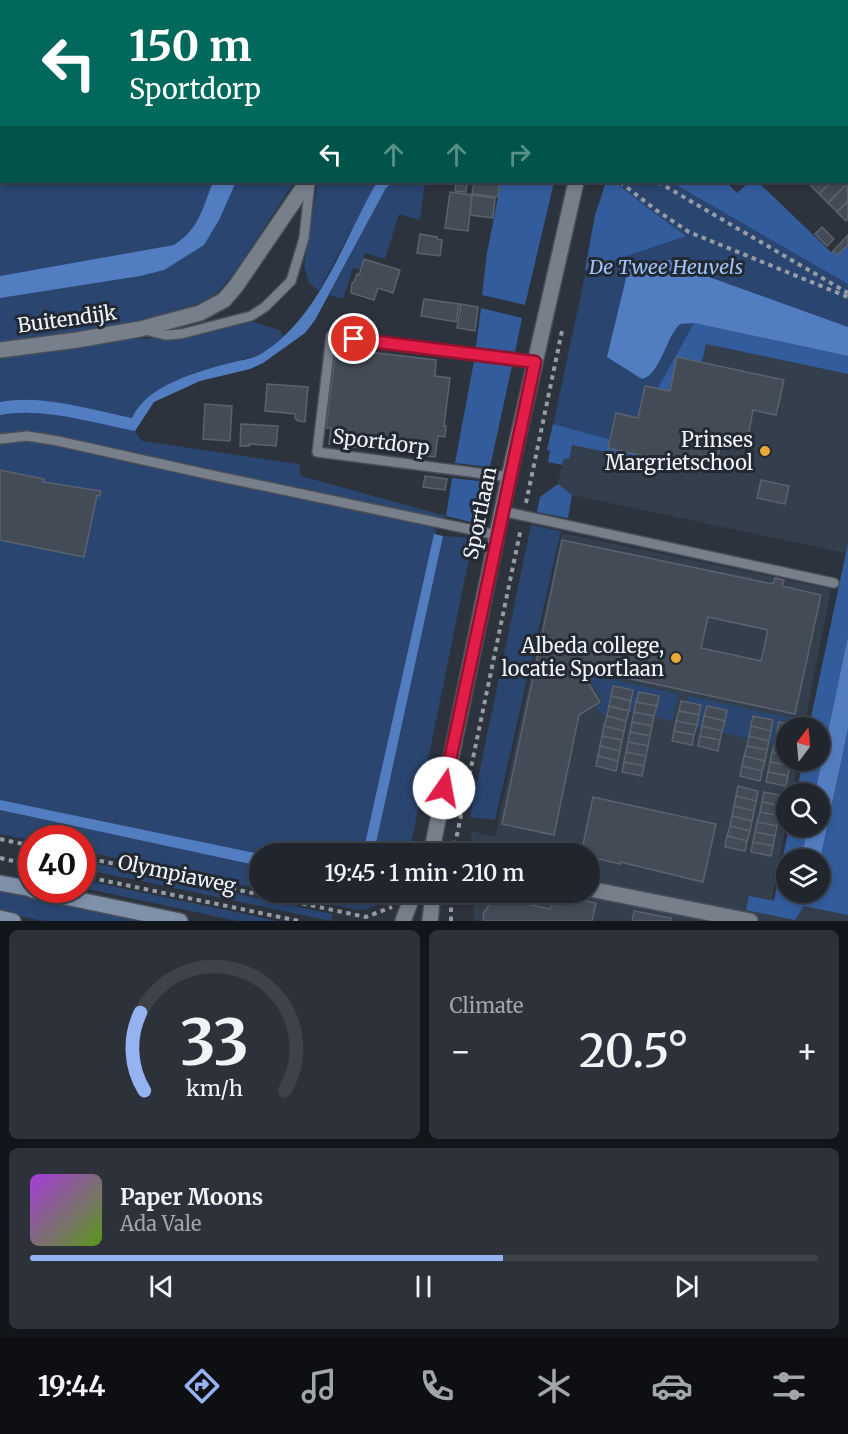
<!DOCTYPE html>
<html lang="en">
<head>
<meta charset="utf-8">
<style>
	:root { --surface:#21262e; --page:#2d323a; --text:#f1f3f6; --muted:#a2a5aa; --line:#3e434a; --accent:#95b2f1 }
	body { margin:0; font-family:Merriweather,serif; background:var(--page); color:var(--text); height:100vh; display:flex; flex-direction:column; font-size:22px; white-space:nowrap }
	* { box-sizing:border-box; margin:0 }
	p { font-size:20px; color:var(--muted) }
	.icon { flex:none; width:33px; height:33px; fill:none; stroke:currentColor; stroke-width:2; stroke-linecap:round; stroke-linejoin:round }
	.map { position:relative; height:921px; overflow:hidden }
	.details { display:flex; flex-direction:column; gap:9px; padding:9px; background:#121519; flex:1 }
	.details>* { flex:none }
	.hud { position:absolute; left:0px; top:0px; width:849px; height:183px; box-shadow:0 3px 9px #0003,0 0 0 2px var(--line); background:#00695c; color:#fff; overflow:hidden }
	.needle { width:39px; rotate:16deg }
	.buttons { position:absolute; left:776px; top:717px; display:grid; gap:12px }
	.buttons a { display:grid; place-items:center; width:54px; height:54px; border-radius:50%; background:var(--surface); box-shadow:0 3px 9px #0003,0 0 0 2px var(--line); font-size:30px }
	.speed { position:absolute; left:18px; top:825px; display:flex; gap:12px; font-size:30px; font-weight:700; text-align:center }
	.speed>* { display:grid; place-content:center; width:78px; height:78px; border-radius:50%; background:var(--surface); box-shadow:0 3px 9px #0003,0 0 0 2px var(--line); line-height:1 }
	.speed .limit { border:9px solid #d22; background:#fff; color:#111 }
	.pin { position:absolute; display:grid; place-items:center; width:51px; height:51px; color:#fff; margin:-26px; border:3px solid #fff; border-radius:50%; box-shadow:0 2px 6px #0007 }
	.me { position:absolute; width:66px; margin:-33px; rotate:12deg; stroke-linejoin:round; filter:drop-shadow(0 0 4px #0008) }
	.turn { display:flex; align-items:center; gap:21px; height:126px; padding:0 30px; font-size:27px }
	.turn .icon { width:78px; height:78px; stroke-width:2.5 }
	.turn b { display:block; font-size:42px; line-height:51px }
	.lanes { display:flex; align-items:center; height:57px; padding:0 30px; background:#0003; justify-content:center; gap:30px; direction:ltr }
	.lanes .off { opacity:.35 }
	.big { font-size:45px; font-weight:600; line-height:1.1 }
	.details .widget { flex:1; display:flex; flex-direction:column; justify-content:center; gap:9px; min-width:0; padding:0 21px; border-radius:9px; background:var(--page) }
	.details .dial { align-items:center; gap:0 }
	.dial svg { height:156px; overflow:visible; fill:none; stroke:var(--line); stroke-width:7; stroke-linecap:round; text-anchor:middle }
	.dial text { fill:var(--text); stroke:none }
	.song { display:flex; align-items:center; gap:18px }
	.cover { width:72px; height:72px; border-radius:9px; background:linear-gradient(135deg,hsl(280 70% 55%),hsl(90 70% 35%)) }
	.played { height:6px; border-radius:3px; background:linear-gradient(90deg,var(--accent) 60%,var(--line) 60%) }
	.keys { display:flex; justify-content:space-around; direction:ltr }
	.heat { display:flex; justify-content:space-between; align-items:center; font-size:33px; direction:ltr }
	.details .tiles { flex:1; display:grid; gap:9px; grid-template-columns:1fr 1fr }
	.widget:last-child { grid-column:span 2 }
	.trip { position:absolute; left:249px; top:843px; width:351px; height:60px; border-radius:30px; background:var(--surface); box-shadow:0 3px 9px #0003,0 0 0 2px var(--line); font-weight:600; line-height:60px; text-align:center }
	.tab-bar { display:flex; height:96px; justify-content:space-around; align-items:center; background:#0d0f12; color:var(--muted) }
	.tab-bar .icon { width:42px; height:42px }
	.tab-bar .selected { color:var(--accent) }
	.tab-bar b { font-size:27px; color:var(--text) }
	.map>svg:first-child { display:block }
	.built { fill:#343f4e }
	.green { fill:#2a4570 }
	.forest { fill:#335c9c }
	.water { fill:#527dc0 }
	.building { fill:#434b56; stroke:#5a626e; stroke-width:1.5; fill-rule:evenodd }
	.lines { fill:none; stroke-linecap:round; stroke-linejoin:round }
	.service-casing { stroke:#494f58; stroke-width:12 }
	.minor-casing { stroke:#494f58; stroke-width:18 }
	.tertiary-casing { stroke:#494f58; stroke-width:18 }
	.secondary-casing { stroke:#494f58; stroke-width:18 }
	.path { stroke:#969ca4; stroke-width:4; stroke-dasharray:4.5 4.5; stroke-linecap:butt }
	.service { stroke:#777f8b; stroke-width:9 }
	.minor { stroke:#777f8b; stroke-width:15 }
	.tertiary { stroke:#777f8b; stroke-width:15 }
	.secondary { stroke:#7f90a9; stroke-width:15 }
	.route-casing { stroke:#92132f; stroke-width:15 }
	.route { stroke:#e11d48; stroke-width:10 }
	.poi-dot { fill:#e9ab37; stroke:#222933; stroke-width:2 }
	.labels { text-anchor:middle; stroke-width:6; stroke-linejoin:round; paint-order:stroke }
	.park-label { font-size:20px; font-style:italic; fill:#a0c3f9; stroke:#222933 }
	.street-label { font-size:20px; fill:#f0f4fb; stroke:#222933 }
	.poi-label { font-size:20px; fill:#f0f4fb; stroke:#222933; text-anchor:end }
</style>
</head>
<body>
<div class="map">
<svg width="848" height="921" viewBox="0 0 848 921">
	<rect width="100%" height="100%" fill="#2c333d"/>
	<!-- built -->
	<g class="built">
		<path d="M706,344L848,374V543L846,553L572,495L558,484L564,458L572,445L679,468Z"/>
		<path d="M562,533L831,589L804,727L786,728V760L798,761L792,793L786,794V824L772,898L786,906L848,899V921H474L473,893L590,892V854L472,853L471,831L495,837Z"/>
	</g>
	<!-- green -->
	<g class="green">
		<path d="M0,0H234V1L2,2V182H294L234,273L218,292L200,303L132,323L0,344V294L160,257L0,280Z"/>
		<path d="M318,182H377L319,291L309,283L304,266Z"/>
		<path d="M393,182H425L420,220L399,214L385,259L365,253L359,270L353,268L343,299L329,295L386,188Z"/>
		<path d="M605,182H670L848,281V364L707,333L679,469L550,439Z"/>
		<path d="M251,321L279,330L284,337L262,354L204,371L171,383L140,404L132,418L58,403L0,402V358L125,339L172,338Z"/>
		<path d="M14,407L130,424L142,441L299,464L301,476L446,516L435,527L437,542L369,853L260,854L259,858L0,804V411Z"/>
		<path d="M531,525L561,531L495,820L470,817Z"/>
		<path d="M443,536L473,538L411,844L408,853L374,854Z"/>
		<path d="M592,675L679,694L672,721L633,711L614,723L596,708L603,701L590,680Z"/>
		<path d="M688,696L792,718L790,727L786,728V746L681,724Z"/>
		<path d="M0,810L259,866V889L83,851L82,838H32L31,840L0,834Z"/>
		<path d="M83,861L333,914L331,921L83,869Z"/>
		<path d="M83,880L278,921H237L83,888Z"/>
		<path d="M0,888L154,921H43L0,912Z"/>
		<path d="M276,893L394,892V893C386,903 371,909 358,910Z"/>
	</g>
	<!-- forest -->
	<g class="forest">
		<path d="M501,182H554L525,305L482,295L487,253Z"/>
		<path d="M606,182H615L650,210L686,236L585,270L595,215Z"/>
		<path d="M671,182H726L737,193L749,182H758L831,252L848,238V284Z"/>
		<path d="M481,308L522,318L515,352L476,347Z"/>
		<path d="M694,323L848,356V374L706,344L678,467L572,445L569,459L564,458L562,465L548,462L550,451L547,450L553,424L641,448L658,388Z"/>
		<path d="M474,361L512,366L490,467L455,463Z"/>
		<path d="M452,478L488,482L479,524L446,516Z"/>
		<path d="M558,484L572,495L568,518L537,512L540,497Z"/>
		<path d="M848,543V636L815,793L796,794L803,761L819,760V728L809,727Z"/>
		<path d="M848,729V915L804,906L795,920L746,910L749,896L774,901L789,827H808L801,859L786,860V892H819V865Z"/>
	</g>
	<!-- water -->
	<g class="water">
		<path d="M213,182H236L219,220L204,245L164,270L140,276L0,298V276L174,245C200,228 202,209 213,182Z"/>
		<path d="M377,182H393L386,188L315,320L305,333L263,363L250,369L200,381L154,402L135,431C91,423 45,407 0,415V402C43,394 90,410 132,418C147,384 200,371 234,362C243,360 256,358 264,352C321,315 344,238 377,182Z"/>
		<path d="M671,260L681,267L848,327V356L694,323L680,324C666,337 660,375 642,379L607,357L628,270L659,261Z"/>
		<path d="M434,534L443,536L374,853H363Z"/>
		<path d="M848,636V729L819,865V860L801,859L808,827L819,826V794L815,793Z"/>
		<path d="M0,800L259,854V866L0,810Z"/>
	</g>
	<!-- building -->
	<g class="building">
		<path d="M456,182H467L466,192L455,191Z"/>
		<path d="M474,182H500L498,197L472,194Z"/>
		<path d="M814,182H831L819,194L810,185Z"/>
		<path d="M831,182H844L847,184L828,203L819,194Z"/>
		<path d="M847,184L848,201L837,212L828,203Z"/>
		<path d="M450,192L472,195L468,231L445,228Z"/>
		<path d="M472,195L495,198L493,218L470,215Z"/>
		<path d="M848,201V219L846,221L837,212Z"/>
		<path d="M822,227L834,239L827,246L815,234Z"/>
		<path d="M420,234L437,237V239L442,240L440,256L417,253Z"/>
		<path d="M848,235V245L837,255L833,251Z"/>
		<path d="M364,259L400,270L393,293L378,288L374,300L351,293L352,283L354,282L357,274L359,275Z"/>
		<path d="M424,299L459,304L456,322L421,316Z"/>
		<path d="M461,304L478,307L475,331L457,328Z"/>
		<path d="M336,348L436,360L435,376L450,378L444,426H446L445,437L438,436L435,457L329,444L331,428H326Z"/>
		<path d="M677,357L784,380L776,415L753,410L747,443L722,437L715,471L608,448L616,413L638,418L645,386L670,391Z"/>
		<path d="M267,384L308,387L305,422L298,421L295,418L296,414L265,411Z"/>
		<path d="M205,404L232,406L230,441L203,439Z"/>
		<path d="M241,424L278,426L276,446L249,444V446H240Z"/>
		<path d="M0,470L44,479L43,482L101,491L100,496L97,495L84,557L0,540Z"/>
		<path d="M425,476L447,479L445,490L423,487Z"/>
		<path d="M761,480L789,486L785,504L757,498Z"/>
		<path d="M562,540L773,584L775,578L784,580L782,586L821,595L795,714L589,670L587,681L600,702L579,715L554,835L502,824ZM708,617L768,630L761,661L701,648Z"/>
		<path d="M613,686L633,690L631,701L611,696Z"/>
		<path d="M639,692L659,696L657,706L636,702Z"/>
		<path d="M611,696L631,701L629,711L609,706Z"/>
		<path d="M681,701L701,705L699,715L679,711Z"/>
		<path d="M636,702L657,706L654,716L634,712Z"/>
		<path d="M609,706L629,711L626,721L607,716Z"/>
		<path d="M707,706L727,710L725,721L704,716Z"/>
		<path d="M679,711L699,715L697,725L676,721Z"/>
		<path d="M634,712L654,716L652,726L632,722Z"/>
		<path d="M607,716L626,721L624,731L604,726Z"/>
		<path d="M704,716L725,721L722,731L702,726Z"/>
		<path d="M753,716L773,720L771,731L751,726Z"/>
		<path d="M676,721L697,725L694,735L674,731Z"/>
		<path d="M632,722L652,726L650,736L630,732Z"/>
		<path d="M779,722L799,726V728H786V734L777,732Z"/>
		<path d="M604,726L624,731L622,740L602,736Z"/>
		<path d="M702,726L722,731L720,740L700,736Z"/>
		<path d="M751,726L771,731L769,741L749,736Z"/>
		<path d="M674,731L694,735L692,745L672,741Z"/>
		<path d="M630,732L650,736L648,746L628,742Z"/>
		<path d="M777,732L786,734V744L775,742Z"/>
		<path d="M602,736L622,740L620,751L600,746Z"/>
		<path d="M700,736L720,740L718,751L698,746Z"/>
		<path d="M749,736L769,741L767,750L747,746Z"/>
		<path d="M628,742L648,746L646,756L626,752Z"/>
		<path d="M775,742L786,744V755L772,752Z"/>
		<path d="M600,746L620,751L618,761L598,756Z"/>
		<path d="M747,746L767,750L765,761L744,756Z"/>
		<path d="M626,752L646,756L644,766L624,762Z"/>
		<path d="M772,752L786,755V760H792L790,766L770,762Z"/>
		<path d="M598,756L618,761L616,771L596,766Z"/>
		<path d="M744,756L765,761L762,771L742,766Z"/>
		<path d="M624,762L644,766L642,776L622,772Z"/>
		<path d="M770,762L790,766L788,776L768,772Z"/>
		<path d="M742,766L762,771L760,781L740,776Z"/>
		<path d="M768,772L788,776L786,786L766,782Z"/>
		<path d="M738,786L758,791L756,801L736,796Z"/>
		<path d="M764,792L784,796L782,806L762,802Z"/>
		<path d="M736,796L756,801L754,811L734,806Z"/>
		<path d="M593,797L716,824L703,882L620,862V864L590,857V854H581Z"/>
		<path d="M762,802L782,806L780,816L760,812Z"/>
		<path d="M734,806L754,811L752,821L732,816Z"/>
		<path d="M760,812L780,816L777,826L757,822Z"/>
		<path d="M732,816L752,821L750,831L730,826Z"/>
		<path d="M757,822L777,826L775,836L755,832Z"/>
		<path d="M730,826L750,831L747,841L727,836Z"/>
		<path d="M755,832L775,836L773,846L753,842Z"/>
		<path d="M727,836L747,841L745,851L725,847Z"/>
		<path d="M753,842L773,846L771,856L751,852Z"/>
		<path d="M559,895L596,903L592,921H484L483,914L494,897L550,909Z"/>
		<path d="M634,911L671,918V921H632Z"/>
	</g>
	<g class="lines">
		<defs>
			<g id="service">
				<path d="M167,0L168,2"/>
				<path d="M145,330L165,335L181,334L251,316L265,307L291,281L304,238L310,182"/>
				<path d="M0,439L27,436L58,441L202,473L497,535"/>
				<path d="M509,477L317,452L331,336L535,361"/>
				<path d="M502,511L834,583"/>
			</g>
			<g id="minor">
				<path d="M0,350L77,340L140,329L200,313L224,300L236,286L307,182"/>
				<path d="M590,889L750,921"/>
			</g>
			<g id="tertiary">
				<path d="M673,2L674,0"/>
				<path d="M431,854L509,477L576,182"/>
				<path d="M403,921L414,892"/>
				<path d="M430,921L433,892"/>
			</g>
			<g id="secondary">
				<path d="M0,883L32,889"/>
				<path d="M32,890L180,921"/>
				<path d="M0,918L13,921"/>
			</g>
		</defs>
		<!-- service casing -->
		<use href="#service" class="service-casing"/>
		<!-- minor casing -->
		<use href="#minor" class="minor-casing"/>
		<!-- tertiary casing -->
		<use href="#tertiary" class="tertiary-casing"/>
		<!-- secondary casing -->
		<use href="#secondary" class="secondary-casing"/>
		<!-- path -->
		<g class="path">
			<path d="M328,0V2"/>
			<path d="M532,2L537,0"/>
			<path d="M570,2L571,0"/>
			<path d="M581,2V0"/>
			<path d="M620,182L656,210L689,232L848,297"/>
			<path d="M658,182L848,293"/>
			<path d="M526,503L562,331"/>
			<path d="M0,839L32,846"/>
			<path d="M453,854L521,528"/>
			<path d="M82,857L366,917L392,907"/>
			<path d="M0,858L32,865"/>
			<path d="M82,876L299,921"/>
			<path d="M451,921V898"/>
		</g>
		<!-- service -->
		<use href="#service" class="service"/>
		<!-- minor -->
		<use href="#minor" class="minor"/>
		<!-- tertiary -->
		<use href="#tertiary" class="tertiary"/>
		<!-- secondary -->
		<use href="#secondary" class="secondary"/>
	</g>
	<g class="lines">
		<defs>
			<path id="route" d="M354,339L535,362L444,788"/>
		</defs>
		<!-- route casing -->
		<use href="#route" class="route-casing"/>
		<!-- route -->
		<use href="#route" class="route"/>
	</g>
	<!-- markers -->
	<g class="poi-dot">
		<circle cx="765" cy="451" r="6"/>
		<circle cx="676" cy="658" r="6"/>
	</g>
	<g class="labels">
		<!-- park labels -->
		<g class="park-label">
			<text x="666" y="274">De Twee Heuvels</text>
		</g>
		<!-- street labels -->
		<g class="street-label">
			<text transform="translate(67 319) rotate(-8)" y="7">Buitendijk</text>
			<text transform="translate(381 442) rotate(7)" y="7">Sportdorp</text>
			<text transform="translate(480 513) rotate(-78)" y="7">Sportlaan</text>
			<text transform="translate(177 874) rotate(12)" y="7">Olympiaweg</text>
		</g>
		<!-- poi labels -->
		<g class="poi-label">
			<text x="753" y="447">Prinses<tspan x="753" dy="23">Margrietschool</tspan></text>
			<text x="664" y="653">Albeda college,<tspan x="664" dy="23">locatie Sportlaan</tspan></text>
		</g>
	</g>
</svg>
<div class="buttons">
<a><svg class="needle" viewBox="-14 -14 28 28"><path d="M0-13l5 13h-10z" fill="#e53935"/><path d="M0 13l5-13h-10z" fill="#a2a5aa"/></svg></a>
<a><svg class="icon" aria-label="search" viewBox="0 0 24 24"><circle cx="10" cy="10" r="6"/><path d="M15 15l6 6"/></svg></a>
<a><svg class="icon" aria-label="layers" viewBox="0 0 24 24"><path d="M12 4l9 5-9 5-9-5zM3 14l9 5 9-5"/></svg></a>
</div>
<div class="speed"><div class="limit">40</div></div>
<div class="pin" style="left:354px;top:339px;background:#d93025"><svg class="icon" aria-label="arrive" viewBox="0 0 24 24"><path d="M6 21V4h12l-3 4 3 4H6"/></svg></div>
<svg class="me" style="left:444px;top:788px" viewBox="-20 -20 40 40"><circle r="19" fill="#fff"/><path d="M0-13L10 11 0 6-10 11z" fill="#e11d48"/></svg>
<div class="trip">19:45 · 1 min · 210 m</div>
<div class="hud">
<div class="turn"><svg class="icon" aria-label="left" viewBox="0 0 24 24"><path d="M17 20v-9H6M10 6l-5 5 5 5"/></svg><div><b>150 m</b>Sportdorp</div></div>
<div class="lanes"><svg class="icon" aria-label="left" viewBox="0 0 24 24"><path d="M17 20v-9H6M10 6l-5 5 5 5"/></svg><svg class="icon off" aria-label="ahead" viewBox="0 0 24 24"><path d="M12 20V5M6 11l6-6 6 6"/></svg><svg class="icon off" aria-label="ahead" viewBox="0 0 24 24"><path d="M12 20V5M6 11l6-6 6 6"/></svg><svg class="icon off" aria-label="right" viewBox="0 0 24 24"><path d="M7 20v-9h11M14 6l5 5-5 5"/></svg></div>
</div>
</div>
<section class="details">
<div class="tiles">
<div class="widget dial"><svg viewBox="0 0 100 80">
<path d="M14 69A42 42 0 1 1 86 69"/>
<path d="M14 69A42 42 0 0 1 12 29" stroke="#95b2f1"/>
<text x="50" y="56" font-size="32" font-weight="700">33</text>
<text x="50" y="72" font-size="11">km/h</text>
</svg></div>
<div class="widget"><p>Climate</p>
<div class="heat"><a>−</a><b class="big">20.5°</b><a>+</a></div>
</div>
<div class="widget">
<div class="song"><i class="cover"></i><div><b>Paper Moons</b><p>Ada Vale</p></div></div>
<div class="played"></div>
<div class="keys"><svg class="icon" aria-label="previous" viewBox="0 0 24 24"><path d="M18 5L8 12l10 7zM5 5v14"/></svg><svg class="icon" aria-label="pause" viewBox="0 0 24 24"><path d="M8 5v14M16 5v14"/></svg><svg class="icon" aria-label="next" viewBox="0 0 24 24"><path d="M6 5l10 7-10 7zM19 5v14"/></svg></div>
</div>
</div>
</section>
<nav class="tab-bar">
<b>19:44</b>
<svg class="icon selected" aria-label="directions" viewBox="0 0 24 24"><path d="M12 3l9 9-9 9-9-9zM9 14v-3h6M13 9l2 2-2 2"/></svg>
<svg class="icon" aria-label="music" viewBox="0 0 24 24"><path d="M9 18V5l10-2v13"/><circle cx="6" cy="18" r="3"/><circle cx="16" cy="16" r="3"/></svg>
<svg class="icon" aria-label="phone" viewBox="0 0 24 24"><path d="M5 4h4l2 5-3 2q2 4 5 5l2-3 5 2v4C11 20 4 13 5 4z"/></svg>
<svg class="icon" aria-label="climate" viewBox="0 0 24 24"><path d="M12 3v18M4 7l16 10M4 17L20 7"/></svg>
<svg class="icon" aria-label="car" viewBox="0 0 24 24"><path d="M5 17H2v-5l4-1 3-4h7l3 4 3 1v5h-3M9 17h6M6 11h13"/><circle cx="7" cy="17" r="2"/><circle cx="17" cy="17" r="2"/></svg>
<svg class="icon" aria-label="filters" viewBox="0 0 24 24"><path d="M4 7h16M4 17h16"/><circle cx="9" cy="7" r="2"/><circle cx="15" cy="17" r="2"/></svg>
</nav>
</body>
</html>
